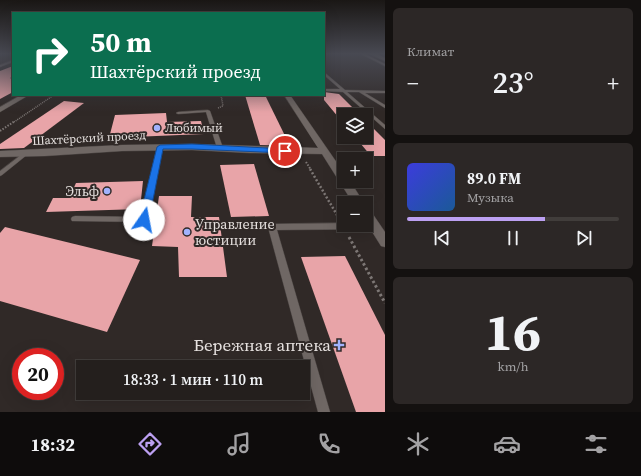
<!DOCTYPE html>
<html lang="ru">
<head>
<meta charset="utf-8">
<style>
	:root { --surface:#241f1d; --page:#2c2726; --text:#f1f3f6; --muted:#a3a2a4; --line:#413d3b; --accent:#bca0f2 }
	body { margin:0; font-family:"Source Serif 4",serif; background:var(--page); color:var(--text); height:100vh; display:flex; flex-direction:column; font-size:15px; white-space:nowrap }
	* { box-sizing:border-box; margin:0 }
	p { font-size:13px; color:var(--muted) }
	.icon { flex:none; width:22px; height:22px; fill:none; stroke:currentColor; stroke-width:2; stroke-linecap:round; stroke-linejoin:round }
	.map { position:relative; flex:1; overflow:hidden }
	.side { display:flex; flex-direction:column; gap:8px; padding:8px; background:#141110; width:256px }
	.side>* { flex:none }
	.top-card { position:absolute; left:12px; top:12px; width:313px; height:84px; border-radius:0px; box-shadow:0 4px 16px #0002,0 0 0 1px var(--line); background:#0b6e4f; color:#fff; overflow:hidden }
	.fabs { position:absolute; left:337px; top:108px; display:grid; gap:8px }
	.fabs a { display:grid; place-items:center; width:36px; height:36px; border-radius:0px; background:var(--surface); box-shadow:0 4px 16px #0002,0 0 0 1px var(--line); font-size:20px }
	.speed { position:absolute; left:12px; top:348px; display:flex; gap:8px; font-size:20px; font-weight:700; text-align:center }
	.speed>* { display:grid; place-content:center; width:52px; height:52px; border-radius:50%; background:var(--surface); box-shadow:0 4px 16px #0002,0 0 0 1px var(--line); line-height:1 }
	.speed .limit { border:6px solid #d22; background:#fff; color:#111 }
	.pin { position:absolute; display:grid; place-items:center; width:34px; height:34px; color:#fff; margin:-17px; border:2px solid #fff; border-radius:50%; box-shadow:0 1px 4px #0007 }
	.me { position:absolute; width:44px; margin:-22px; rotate:12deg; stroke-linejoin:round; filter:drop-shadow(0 0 3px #0008) }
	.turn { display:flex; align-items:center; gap:14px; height:84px; padding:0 12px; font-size:18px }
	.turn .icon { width:52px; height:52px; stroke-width:2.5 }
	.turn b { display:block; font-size:28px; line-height:34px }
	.big { font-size:30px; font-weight:600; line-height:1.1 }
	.side .widget { flex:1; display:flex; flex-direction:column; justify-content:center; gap:6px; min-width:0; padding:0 14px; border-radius:6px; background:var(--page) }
	.side .dial { align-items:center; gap:0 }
	.dial b { font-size:52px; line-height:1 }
	.song { display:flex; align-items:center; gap:12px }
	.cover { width:48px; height:48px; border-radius:6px; background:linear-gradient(135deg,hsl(240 70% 55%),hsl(210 70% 35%)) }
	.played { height:4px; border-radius:2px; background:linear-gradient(90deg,var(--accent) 65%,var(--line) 65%) }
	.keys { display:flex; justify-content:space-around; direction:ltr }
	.heat { display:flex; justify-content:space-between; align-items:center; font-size:22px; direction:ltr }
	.trip { position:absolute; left:76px; top:360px; width:234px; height:40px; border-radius:0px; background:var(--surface); box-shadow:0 4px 16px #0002,0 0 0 1px var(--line); font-weight:600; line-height:40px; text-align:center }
	.tabs { display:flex; height:64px; justify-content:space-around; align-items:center; background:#0e0c0c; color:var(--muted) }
	.tabs .icon { width:28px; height:28px }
	.tabs .on { color:var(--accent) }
	.tabs b { font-size:18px; color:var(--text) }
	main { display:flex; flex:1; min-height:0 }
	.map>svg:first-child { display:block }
	.building { fill:#e8a4a8 }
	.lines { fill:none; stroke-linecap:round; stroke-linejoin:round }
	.service-casing { stroke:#4a4442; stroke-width:1 }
	.pedestrian-casing { stroke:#4a4442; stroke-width:1 }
	.minor-casing { stroke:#4a4442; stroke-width:1 }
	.path-far4 { stroke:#7d7775; stroke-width:1; stroke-dasharray:1 1; stroke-linecap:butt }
	.path-far3 { stroke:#7d7775; stroke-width:1.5; stroke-dasharray:1 1; stroke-linecap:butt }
	.path-far2 { stroke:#7d7775; stroke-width:2; stroke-dasharray:1.5 1.5; stroke-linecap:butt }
	.path-far1 { stroke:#7d7775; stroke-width:2.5; stroke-dasharray:2 2; stroke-linecap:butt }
	.path { stroke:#7d7775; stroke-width:3; stroke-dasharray:2.5 2.5; stroke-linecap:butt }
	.service { fill:#6f6764; fill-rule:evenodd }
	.pedestrian { fill:#6f6764; fill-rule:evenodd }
	.minor { fill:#6f6764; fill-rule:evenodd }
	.route { fill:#1a73e8; stroke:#114b97 }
	.poi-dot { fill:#a1b2fd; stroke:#302927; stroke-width:1.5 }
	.labels { text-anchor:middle; stroke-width:4; stroke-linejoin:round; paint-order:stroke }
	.far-poi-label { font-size:12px; fill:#e7e2e0; stroke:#302927; text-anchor:start }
	.far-street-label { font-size:12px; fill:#e7e2e0; stroke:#302927 }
	.poi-label { font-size:14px; fill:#e7e2e0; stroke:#302927; text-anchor:end }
	.near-poi-label { font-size:17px; fill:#e7e2e0; stroke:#302927; text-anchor:end }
</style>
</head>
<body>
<main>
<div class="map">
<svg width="385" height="412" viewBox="0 0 385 412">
	<rect width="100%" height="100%" fill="#302927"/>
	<!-- building -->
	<g class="building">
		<path d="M13,66V92L0,99V71Z"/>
		<path d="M324,92L339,94L360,115H344V124L324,100Z"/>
		<path d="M245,95H265L290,146L260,145Z"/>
		<path d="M64,101L84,103L24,148L0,149V144Z"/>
		<path d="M166,113L167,122L201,121L204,134L109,138L115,115Z"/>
		<path d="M366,121L385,140V156H371L355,137H366Z"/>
		<path d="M254,164L269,216L231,217L220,165Z"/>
		<path d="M143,181L140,209L46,212L53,198H69L76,183Z"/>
		<path d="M159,196H192L191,217H219L227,277H179L178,247L152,246Z"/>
		<path d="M5,227L140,260L107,332L0,301V233Z"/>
		<path d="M345,256L385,335V412H356L301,257Z"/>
	</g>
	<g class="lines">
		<defs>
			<g id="service">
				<path d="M361,54H365L385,64V66Z"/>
				<path d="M13,60V62L0,67V65Z"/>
				<path d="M324,72L345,90L385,91V93H365L385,105V108L359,92H347L385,125V129L343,92L324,91V89H340L324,75Z"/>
				<path d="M208,110L210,111L223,148L222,149H218L217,148L206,112L178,114L176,113L178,112Z"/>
				<path d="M160,145L163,147L147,222L72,221L71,219L72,217L75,216L141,217L157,147Z"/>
				<path d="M26,151L28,152V154L2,175L0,176V171Z"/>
				<path d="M344,223V225H366V223L377,224L378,226L377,228L374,229L277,230L330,412H318L268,227L269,225L272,224Z"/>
			</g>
			<path id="pedestrian" d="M370,54H377L385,58V61Z"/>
			<g id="minor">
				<path d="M21,95H29L0,112V107Z"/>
				<path d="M284,95H290L344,173V181H350L364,203H353L322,154L250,153L192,150L122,151L45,156L0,157V151L122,145L192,144L318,148Z"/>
				<path d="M366,209L370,210L385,232V247L381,246L366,222Z"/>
			</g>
		</defs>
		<!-- service casing -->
		<use href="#service" class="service-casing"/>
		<!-- pedestrian casing -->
		<use href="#pedestrian" class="pedestrian-casing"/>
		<!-- minor casing -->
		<use href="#minor" class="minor-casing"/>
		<!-- path-far4 -->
		<path class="path-far4" d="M10,78H13"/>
		<!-- path-far3 -->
		<g class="path-far3">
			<path d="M218,108L223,106L221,95"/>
			<path d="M14,122L54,95"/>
		</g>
		<!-- path-far2 -->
		<g class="path-far2">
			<path d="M0,131L15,121"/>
			<path d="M306,162L311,170"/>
		</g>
		<!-- path-far1 -->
		<path class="path-far1" d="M310,169L337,215"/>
		<!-- path -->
		<path class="path" d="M349,237L385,303"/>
		<!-- service -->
		<use href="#service" class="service"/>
		<!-- pedestrian -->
		<use href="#pedestrian" class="pedestrian"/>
		<!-- minor -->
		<use href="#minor" class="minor"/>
	</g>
	<!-- sky -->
	<linearGradient id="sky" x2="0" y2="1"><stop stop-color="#1a1715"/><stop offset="0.48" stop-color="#484952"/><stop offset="1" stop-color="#484952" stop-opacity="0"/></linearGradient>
	<rect width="385" height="112" fill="url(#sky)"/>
	<!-- route -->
	<path class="route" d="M192,144L285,149L289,151L285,153L192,149H163L149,220L147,223H141L139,220L157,147L160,145Z"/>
	<!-- markers -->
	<g class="poi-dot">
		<circle cx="157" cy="128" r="4"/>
		<circle cx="107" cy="191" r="4"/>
		<circle cx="187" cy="232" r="4"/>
		<path d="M337 339h4v4h4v4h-4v4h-4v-4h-4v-4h4z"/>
	</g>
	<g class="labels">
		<!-- far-poi labels -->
		<g class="far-poi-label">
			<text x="165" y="132">Любимый</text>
		</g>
		<!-- far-street labels -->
		<g class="far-street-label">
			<text transform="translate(89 138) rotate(-3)" y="4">Шахтёрский проезд</text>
		</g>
		<!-- poi labels -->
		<g class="poi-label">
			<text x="99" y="196">Эльф</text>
			<text x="195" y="229" text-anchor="start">Управление<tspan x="195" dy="16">юстиции</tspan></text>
		</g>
		<!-- near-poi labels -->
		<g class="near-poi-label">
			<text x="331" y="351">Бережная аптека</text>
		</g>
	</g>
</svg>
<div class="fabs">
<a><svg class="icon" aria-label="layers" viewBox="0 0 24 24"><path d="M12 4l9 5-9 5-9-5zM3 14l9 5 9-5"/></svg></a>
<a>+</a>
<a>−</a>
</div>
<div class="speed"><div class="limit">20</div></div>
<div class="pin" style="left:285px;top:151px;background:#d93025"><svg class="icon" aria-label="arrive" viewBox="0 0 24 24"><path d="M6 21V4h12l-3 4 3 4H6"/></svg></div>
<svg class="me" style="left:144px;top:220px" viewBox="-20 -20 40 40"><circle r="19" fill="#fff"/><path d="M0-13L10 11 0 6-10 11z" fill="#1a73e8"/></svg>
<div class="trip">18:33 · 1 мин · 110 m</div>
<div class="top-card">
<div class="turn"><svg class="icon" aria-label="right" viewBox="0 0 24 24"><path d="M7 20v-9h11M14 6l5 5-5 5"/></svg><div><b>50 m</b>Шахтёрский проезд</div></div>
</div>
</div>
<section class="side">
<div class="widget"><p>Климат</p>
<div class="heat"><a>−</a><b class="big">23°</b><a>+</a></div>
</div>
<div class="widget">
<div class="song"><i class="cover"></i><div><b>89.0 FM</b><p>Музыка</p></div></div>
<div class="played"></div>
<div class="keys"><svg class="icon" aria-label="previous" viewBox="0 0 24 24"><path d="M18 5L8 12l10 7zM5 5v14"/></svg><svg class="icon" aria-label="pause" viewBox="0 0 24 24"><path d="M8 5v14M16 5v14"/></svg><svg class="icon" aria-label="next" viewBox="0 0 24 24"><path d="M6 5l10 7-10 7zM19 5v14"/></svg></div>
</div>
<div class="widget dial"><b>16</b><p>km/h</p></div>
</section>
</main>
<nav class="tabs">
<b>18:32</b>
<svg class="icon on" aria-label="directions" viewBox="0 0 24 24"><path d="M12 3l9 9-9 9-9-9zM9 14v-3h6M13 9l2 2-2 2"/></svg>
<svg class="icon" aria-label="music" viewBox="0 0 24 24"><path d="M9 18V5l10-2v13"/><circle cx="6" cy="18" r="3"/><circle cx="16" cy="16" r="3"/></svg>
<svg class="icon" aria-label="phone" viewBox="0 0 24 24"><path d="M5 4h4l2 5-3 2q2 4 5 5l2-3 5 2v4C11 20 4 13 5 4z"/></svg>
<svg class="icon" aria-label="climate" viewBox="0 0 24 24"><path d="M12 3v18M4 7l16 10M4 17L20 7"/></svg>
<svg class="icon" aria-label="car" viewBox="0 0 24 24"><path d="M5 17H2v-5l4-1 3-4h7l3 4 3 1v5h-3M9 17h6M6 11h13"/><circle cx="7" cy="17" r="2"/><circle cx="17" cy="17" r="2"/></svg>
<svg class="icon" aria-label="filters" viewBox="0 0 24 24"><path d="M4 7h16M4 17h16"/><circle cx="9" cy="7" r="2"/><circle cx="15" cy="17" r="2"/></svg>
</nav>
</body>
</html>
